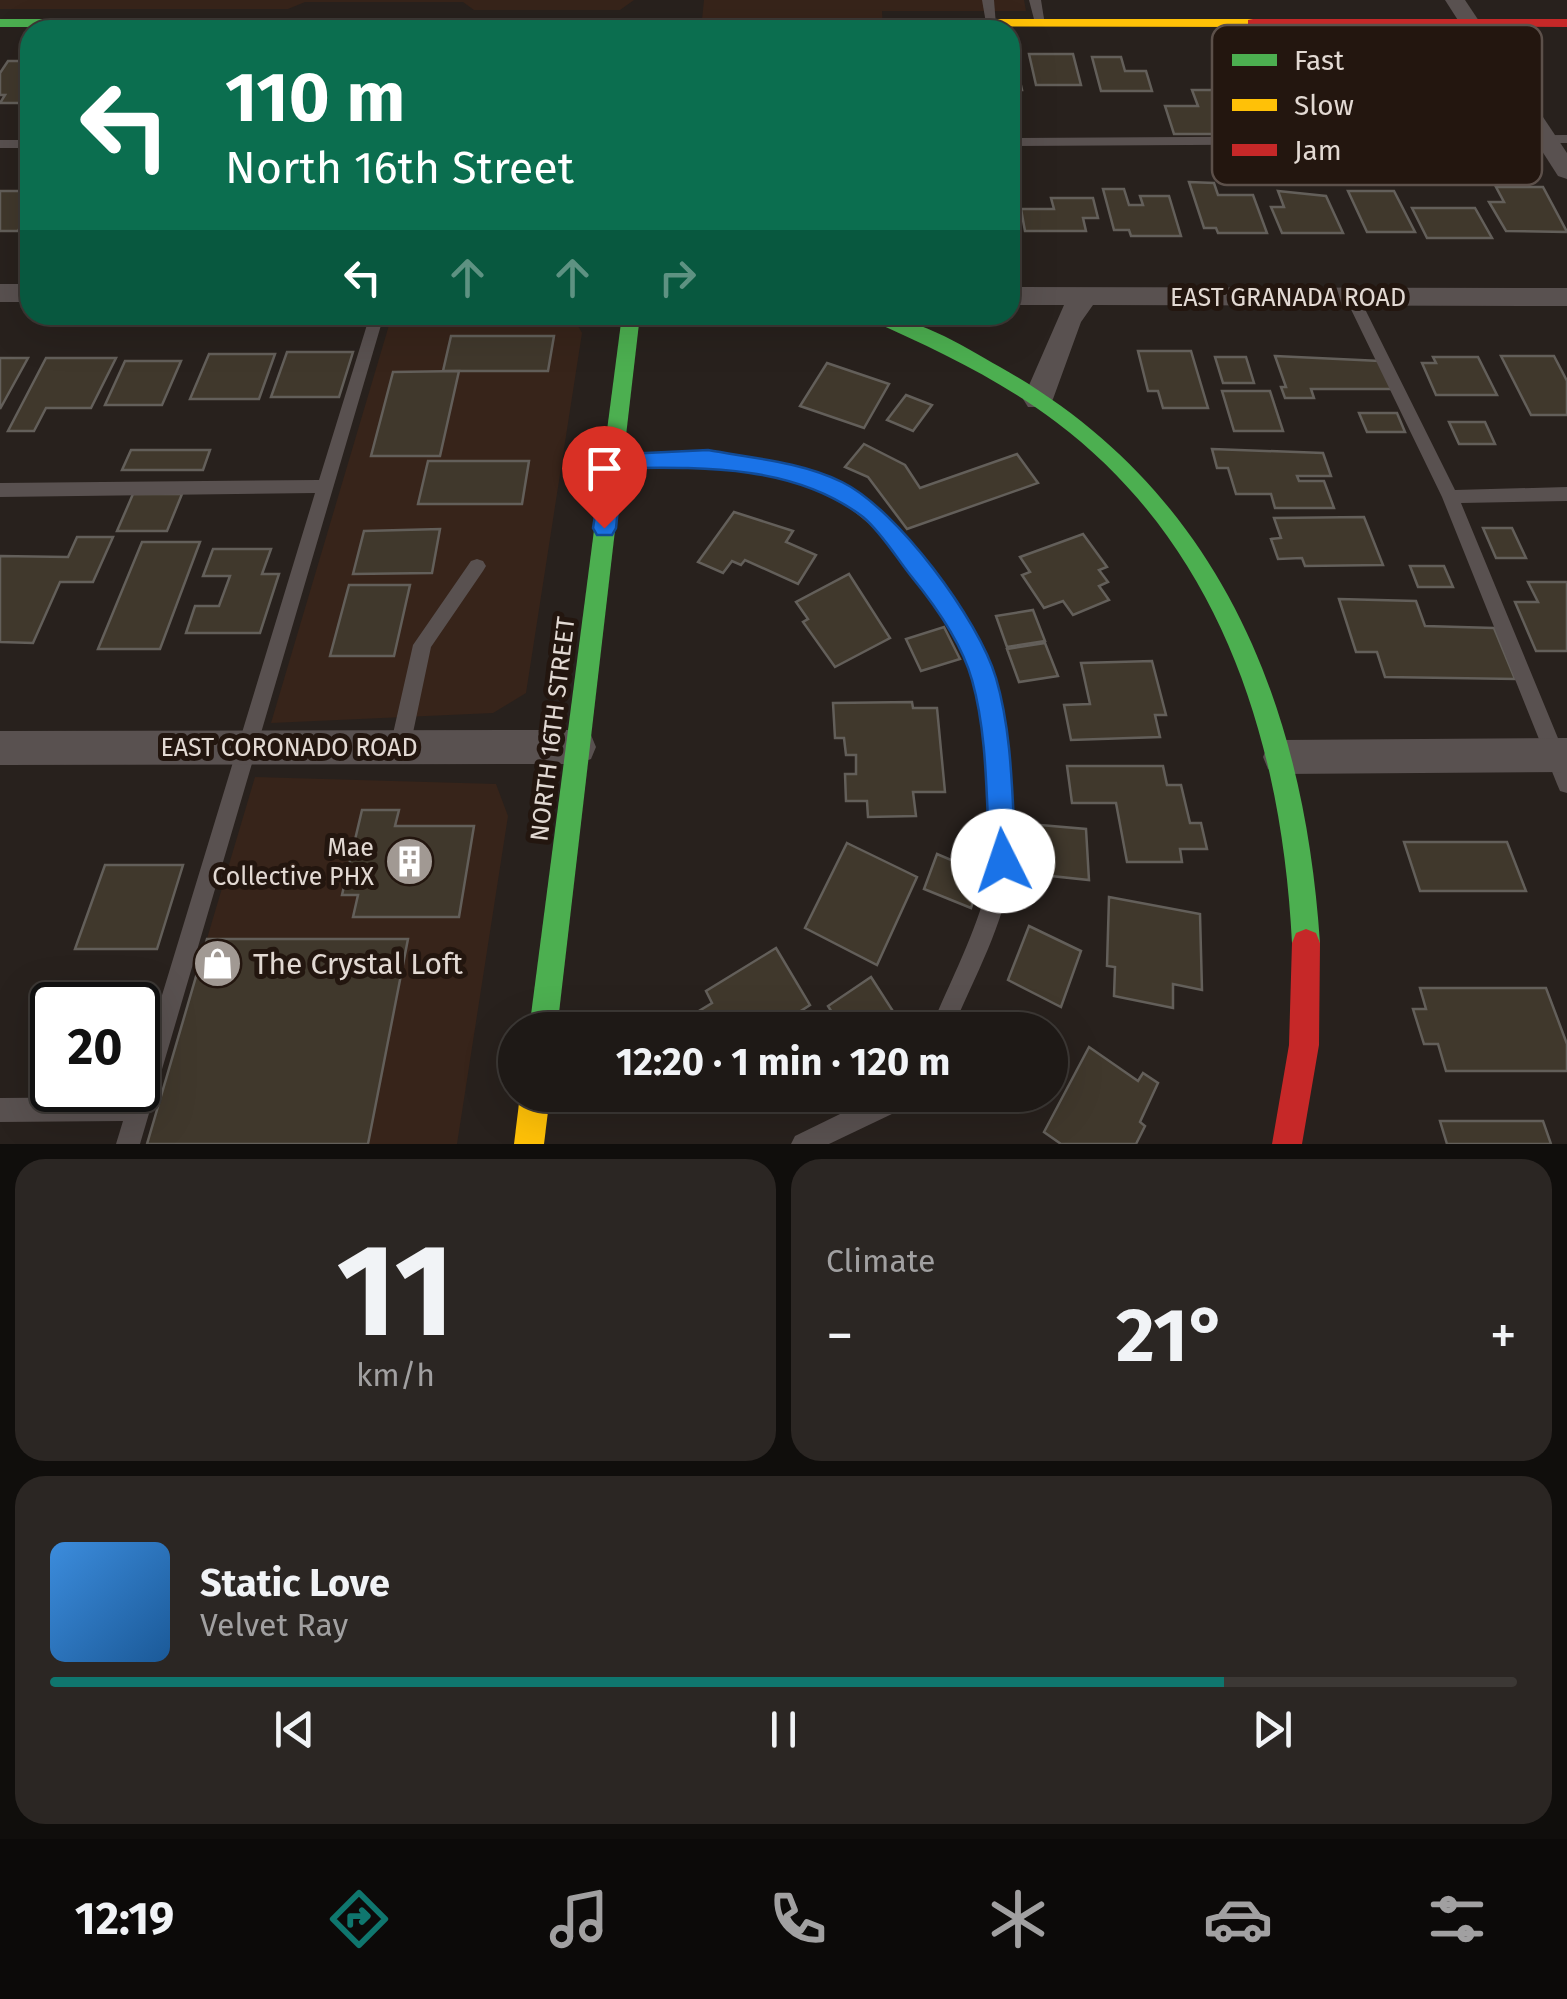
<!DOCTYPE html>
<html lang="en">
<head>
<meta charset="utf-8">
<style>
	:root { --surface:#1e1916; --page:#2b2623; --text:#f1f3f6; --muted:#a1a0a1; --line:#3c3835; --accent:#0f766e }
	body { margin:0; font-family:"Fira Sans",sans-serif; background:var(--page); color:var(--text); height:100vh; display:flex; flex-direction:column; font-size:38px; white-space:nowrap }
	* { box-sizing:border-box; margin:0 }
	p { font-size:32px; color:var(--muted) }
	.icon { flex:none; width:55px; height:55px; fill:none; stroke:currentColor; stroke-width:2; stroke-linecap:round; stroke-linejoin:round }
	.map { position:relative; height:1144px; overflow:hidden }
	.panel { display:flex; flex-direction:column; gap:15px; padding:15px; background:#100e0c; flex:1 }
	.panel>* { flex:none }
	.banner { position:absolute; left:20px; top:20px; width:1000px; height:305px; border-radius:30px; box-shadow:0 10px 40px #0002,0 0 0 2px var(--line); background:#0b6e4f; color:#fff; overflow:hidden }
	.speed { position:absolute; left:30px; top:982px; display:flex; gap:20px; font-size:50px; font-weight:700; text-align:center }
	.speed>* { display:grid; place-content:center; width:130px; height:130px; border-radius:50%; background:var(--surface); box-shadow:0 10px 40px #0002,0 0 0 2px var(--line); line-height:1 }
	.speed .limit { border:5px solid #111; border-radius:15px; background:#fff; color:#111 }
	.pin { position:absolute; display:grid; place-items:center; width:85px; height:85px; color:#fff; margin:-102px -42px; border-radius:50% 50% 50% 0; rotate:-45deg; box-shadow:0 0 10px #0007 }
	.pin .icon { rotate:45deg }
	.me { position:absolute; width:110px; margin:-55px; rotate:356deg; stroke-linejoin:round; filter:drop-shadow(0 0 8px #0008) }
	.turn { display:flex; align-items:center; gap:35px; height:210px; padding:0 40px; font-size:45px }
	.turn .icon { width:130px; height:130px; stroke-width:2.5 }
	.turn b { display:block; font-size:70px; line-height:85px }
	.lanes { display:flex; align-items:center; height:95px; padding:0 40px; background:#0003; justify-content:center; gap:50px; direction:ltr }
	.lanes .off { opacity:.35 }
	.big { font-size:75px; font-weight:700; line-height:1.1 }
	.panel .card { flex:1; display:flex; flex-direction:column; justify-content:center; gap:15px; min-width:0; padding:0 35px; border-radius:30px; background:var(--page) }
	.panel .dial { align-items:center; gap:0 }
	.dial b { font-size:130px; line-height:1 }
	.song { display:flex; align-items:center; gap:30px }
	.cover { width:120px; height:120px; border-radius:15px; background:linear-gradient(135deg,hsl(210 70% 55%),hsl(210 70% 35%)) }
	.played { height:10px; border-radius:5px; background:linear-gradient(90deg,var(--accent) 80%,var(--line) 80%) }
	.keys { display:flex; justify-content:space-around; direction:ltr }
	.heat { display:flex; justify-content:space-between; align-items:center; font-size:55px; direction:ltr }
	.panel .tiles { flex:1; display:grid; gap:15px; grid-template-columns:1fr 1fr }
	.card:last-child { grid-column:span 2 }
	.trip { position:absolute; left:498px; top:1012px; width:570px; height:100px; border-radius:50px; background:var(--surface); box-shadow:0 10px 40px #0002,0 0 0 2px var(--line); font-weight:700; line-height:100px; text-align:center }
	.dock { display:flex; height:160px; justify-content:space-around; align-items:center; background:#0c0a09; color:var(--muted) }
	.dock .icon { width:70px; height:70px }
	.dock .active { color:var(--accent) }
	.dock b { font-size:45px; color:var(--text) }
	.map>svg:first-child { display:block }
	.built { fill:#37241a }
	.building { fill:#40382c; stroke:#635f5a; stroke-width:2.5 }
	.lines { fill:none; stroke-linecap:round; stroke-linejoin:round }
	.lane { fill:#595150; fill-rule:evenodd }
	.street { fill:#595150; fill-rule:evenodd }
	.fast { fill:#4caf50; fill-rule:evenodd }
	.slow { fill:#ffc107; fill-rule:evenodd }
	.jam { fill:#c62828; fill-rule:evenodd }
	.route { fill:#1a73e8; stroke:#114b97; stroke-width:2.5 }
	.labels { text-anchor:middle; stroke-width:10; stroke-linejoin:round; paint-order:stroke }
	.street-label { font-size:25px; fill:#e2d9d3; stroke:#23160f }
	.poi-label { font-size:25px; fill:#e2d9d3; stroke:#23160f; text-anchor:end }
	.near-poi-label { font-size:30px; fill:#e2d9d3; stroke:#23160f; text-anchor:start }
	.key { fill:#23160f; stroke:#5c504a; stroke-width:2.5 }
	.key-label { font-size:28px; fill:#e2d9d3 }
</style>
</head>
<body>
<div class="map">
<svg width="1567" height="1144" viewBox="0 0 1567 1144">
	<rect width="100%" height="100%" fill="#28211d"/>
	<!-- built -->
	<g class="built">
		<path d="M0,0H634L620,10H474L463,2H305L288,9H0Z"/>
		<path d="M704,0H1024L1026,11H882L883,30H701Z"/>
		<path d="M392,315H572L582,333L526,693L493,713L271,723Z"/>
		<path d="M255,777L496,784L508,816L457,1144H146Z"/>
	</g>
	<!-- building -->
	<g class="building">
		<path d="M1029,54H1073L1081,85H1036Z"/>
		<path d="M1092,57H1121L1125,71H1146L1152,91H1101Z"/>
		<path d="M1010,58H1015L1022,90H1010Z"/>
		<path d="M8,61H30V103H0L5,95H0V73Z"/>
		<path d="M1192,90H1212L1229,134H1174L1165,106H1198Z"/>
		<path d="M1189,182L1214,183L1218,195H1253L1267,233H1218L1216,228H1204Z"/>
		<path d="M1496,187H1543L1567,232L1506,231L1489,202H1504Z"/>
		<path d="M1103,189H1124L1129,205H1143L1140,196H1169L1181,236H1131L1129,230H1114Z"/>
		<path d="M0,191H30V211L18,231H0Z"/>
		<path d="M1278,191L1326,196L1343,233H1282L1271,207H1284Z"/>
		<path d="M1348,191H1394L1415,232H1367Z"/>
		<path d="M1051,198H1093L1098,218H1083L1086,231H1025L1021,209H1054Z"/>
		<path d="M1412,208H1475L1492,238H1427Z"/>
		<path d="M451,336H554L548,371H443Z"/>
		<path d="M1138,351H1191L1208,408H1163L1158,391H1148Z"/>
		<path d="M287,352H353L339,397H271Z"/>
		<path d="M209,354H275L259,399H190Z"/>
		<path d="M1275,356L1380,361L1392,389H1311L1314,398H1285L1281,387H1286Z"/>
		<path d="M1501,356H1554L1567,381V415H1531Z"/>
		<path d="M1215,357H1246L1254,383H1223Z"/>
		<path d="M1433,357H1478L1497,395H1436L1422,363H1436Z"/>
		<path d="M0,358H28L0,409Z"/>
		<path d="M46,358H116L91,408H46L34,431H8Z"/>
		<path d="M125,361H181L162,405H105Z"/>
		<path d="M827,363L889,384L864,428L800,406Z"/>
		<path d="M459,371L440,456H371L393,372Z"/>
		<path d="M1222,391H1270L1283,431H1234Z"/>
		<path d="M906,395L932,405L913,431L887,420Z"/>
		<path d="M1359,413H1397L1405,432H1367Z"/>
		<path d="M1449,422H1485L1495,444H1459Z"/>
		<path d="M864,444L905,465L920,488L1017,454L1038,483L907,529L868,477L845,467Z"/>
		<path d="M1212,449L1323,453L1331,476H1297L1299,481H1324L1334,508H1275L1271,494H1236L1228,468H1217Z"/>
		<path d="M131,450H210L203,470H122Z"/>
		<path d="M428,461H529L522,504H418Z"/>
		<path d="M133,494H182L167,531H117Z"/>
		<path d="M734,512L793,531L786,542L816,555L798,584L745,560L741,565L732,561L723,573L698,562Z"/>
		<path d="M1364,517L1383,565L1305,566L1302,558L1278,559L1271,539L1281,538L1274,518Z"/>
		<path d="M1483,528H1512L1526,558H1496Z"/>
		<path d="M440,529L432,573L353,574L364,531Z"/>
		<path d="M1083,534L1107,567L1099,570L1108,582L1099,586L1109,600L1073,615L1063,601L1044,608L1022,575L1030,572L1020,557Z"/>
		<path d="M77,537H113L93,582H60L33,643L0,642V556L68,557Z"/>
		<path d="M142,542H200L160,649H98Z"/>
		<path d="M213,549H271L262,574H279L260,633H186L195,606H219L230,576H203Z"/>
		<path d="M1410,566H1444L1453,587H1418Z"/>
		<path d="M849,574L890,638L835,667L803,622L808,619L796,602Z"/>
		<path d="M1528,582H1567V651H1536L1515,602H1538Z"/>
		<path d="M349,585H410L394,656H330Z"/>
		<path d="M1339,599L1416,601L1425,626L1494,628L1515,679L1385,677L1377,652H1356Z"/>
		<path d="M1033,610L1045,641L1007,647L996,616Z"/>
		<path d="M944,627L960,659L921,671L906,639Z"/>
		<path d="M1045,643L1058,676L1019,682L1007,649Z"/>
		<path d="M1152,661L1166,715H1155L1160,737L1071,740L1064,705L1090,704L1081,663Z"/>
		<path d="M912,702L913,708H937L945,792H913L916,816L868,817L867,801H846L845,774H856V755H846L844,738H835L833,703Z"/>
		<path d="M1067,766H1163L1167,785H1181L1190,823H1201L1207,849H1180L1182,862H1127L1116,803H1072Z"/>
		<path d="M362,810H399L395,826H474L459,917H353L358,895H342Z"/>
		<path d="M1040,825L1086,829L1089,880L1042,875Z"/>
		<path d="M1404,842H1507L1526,891H1420Z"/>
		<path d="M847,843L917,877L877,965L805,928Z"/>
		<path d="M937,854L982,873L971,908L924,889Z"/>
		<path d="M105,865H183L157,949H75Z"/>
		<path d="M1109,897L1200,914L1202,990L1173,984V1008L1114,996L1115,967L1107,966Z"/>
		<path d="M1029,926L1081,951L1061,1007L1008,980Z"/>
		<path d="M207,939H408L368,1144H147Z"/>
		<path d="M776,948L810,1005L771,1030H702L694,1014L712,1003L706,991Z"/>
		<path d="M871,977L905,1030H843L828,1006Z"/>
		<path d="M1420,988H1546L1567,1044V1071H1446L1438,1044H1424L1413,1009H1426Z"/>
		<path d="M1089,1047L1138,1081L1143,1073L1158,1083L1140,1122L1145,1126L1136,1144H1061L1044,1132Z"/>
		<path d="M1440,1121H1543L1551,1144H1447Z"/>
	</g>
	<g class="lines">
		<!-- lane -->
		<g class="lane">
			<path d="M982,0H994L996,25L986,23Z"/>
			<path d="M1029,0H1041L1045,25L1035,23Z"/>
			<path d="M1567,135V143L1010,146V138Z"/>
			<rect x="0" y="140" width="30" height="8"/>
			<path d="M1352,292L1359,297L1455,490L1567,487V501L1461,503L1567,760V793L1560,791L1557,784L1442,497L1345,297Z"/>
			<path d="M370,315H384L140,1144H116L123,1121L0,1122V1098L130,1097L133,1090H138V1074L315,493L0,497V483L319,480Z"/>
			<path d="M670,453C728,454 787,457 840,484C871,500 897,528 919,554C982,630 1002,686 1011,783C1013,807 1015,834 1013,859C1008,917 975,976 952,1030H930C951,979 979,928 990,874C1000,823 990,726 974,677C951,606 879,514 809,485C749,459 677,465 613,466L605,460L613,454Z"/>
			<path d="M477,559L483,561L486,566L483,571L431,647L410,747L407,753L400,756L393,753L390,747L413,645L471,561Z"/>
			<path d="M879,1095H906L894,1113L829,1144H791L795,1136Z"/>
		</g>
		<!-- street -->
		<g class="street">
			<path d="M1445,0H1465L1567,153V179L1558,176Z"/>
			<rect x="0" y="284" width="30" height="18"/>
			<path d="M1010,287L1567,288V306L1093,305L1081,322L1053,399L1048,407H1028L1023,399L1064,305H1010Z"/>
			<path d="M578,730L591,735L596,747L591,759L578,764L0,765V731Z"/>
			<path d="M1567,738V772L1281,774L1268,769L1263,757L1268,745L1281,740Z"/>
		</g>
		<!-- fast -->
		<g class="fast">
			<path d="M0,19H645L652,23L645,27H0Z"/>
			<path d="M622,315H640L557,1030H529Z"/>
			<path d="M868,315C914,315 960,344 1000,367C1219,490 1304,702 1320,943L1316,953L1306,957L1296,953L1292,943C1282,744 1222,547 1056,422C999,379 935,349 870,320Z"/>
		</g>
		<!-- slow -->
		<g class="slow">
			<path d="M645,19H1253L1260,23L1253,27L640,26V20Z"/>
			<path d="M520,1095H550L544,1144H514Z"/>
		</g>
		<!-- jam -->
		<g class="jam">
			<path d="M1253,19H1567V27L1248,26V20Z"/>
			<path d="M1306,929L1316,933L1320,943L1319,1045L1302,1144H1272L1289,1045L1292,943L1296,933Z"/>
		</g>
	</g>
	<!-- route -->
	<path class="route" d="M708,450C752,458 802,462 842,482C897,509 979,620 996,678C1013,736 1012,801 1016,861L1012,870L1003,874L994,870L990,861C986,802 988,737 972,680C962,644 934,604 911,576C896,557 881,532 863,517C795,465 704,467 622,468L616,528L612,535H597L593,528L605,455Z"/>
	<!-- icons -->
	<defs>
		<symbol id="building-disc" viewBox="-11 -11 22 22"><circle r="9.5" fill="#a19993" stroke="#23160f"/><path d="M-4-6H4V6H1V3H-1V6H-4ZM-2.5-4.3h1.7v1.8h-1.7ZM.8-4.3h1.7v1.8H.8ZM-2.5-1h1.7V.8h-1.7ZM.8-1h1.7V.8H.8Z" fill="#fff"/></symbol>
		<symbol id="shop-disc" viewBox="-11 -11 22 22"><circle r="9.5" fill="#a19993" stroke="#23160f"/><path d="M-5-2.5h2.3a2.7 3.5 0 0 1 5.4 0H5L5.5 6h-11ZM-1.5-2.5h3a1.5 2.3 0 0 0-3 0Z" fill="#fff"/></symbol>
	</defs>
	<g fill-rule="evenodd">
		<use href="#building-disc" x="382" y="834" width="55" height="55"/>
		<use href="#shop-disc" x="190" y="936" width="55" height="55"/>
	</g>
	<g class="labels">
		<!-- street labels -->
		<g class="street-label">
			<text x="1288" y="306">EAST GRANADA ROAD</text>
			<text transform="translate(552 729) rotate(-83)" y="9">NORTH 16TH STREET</text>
			<text x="289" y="756">EAST CORONADO ROAD</text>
		</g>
		<!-- poi labels -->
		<g class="poi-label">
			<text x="374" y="856">Mae<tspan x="374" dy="29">Collective PHX</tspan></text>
		</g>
		<!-- near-poi labels -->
		<g class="near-poi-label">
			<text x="253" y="974">The Crystal Loft</text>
		</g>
	</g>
	<!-- legend -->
	<rect x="1212" y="25" width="330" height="160" rx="15" class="key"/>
	<rect x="1232" y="54" width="45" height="12" fill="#4caf50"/>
	<rect x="1232" y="99" width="45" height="12" fill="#ffc107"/>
	<rect x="1232" y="144" width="45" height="12" fill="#c62828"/>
	<g class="key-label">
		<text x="1294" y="70">Fast</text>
		<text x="1294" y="115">Slow</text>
		<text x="1294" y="160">Jam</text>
	</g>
</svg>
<div class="speed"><div class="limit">20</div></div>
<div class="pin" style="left:604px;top:528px;background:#d93025"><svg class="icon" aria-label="arrive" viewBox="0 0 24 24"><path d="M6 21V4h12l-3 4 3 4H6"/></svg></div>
<svg class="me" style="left:1003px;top:861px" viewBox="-20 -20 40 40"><circle r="19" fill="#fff"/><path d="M0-13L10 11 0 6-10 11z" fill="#1a73e8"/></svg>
<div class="trip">12:20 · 1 min · 120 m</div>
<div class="banner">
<div class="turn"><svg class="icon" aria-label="left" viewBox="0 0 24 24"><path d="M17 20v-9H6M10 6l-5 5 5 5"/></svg><div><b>110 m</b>North 16th Street</div></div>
<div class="lanes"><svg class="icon" aria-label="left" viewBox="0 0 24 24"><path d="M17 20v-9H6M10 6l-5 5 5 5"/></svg><svg class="icon off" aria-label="ahead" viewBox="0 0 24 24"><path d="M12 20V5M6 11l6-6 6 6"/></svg><svg class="icon off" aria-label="ahead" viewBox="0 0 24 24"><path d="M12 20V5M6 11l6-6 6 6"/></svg><svg class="icon off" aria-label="right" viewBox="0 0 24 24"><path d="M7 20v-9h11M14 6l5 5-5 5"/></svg></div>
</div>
</div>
<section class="panel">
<div class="tiles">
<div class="card dial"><b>11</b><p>km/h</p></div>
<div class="card"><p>Climate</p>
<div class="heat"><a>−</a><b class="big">21°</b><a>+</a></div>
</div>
<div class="card">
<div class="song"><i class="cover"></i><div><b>Static Love</b><p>Velvet Ray</p></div></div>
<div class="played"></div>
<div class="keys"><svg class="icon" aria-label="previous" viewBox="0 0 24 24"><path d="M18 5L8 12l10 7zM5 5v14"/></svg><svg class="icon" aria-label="pause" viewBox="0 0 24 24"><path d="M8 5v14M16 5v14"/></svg><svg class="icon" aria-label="next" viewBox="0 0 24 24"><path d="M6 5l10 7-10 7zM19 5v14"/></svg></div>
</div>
</div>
</section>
<nav class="dock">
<b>12:19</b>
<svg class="icon active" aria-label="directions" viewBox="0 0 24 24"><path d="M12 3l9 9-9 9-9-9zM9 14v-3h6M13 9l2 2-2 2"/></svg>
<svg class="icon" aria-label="music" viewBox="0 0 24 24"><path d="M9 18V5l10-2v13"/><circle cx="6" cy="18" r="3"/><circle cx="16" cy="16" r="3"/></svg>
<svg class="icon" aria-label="phone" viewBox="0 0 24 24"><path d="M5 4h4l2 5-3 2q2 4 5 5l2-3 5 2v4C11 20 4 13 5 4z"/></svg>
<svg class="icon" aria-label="climate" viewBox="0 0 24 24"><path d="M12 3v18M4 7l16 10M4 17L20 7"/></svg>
<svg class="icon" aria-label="car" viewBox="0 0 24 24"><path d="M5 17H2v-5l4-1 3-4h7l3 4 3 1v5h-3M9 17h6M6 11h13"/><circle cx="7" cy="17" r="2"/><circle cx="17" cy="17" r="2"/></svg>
<svg class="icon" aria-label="filters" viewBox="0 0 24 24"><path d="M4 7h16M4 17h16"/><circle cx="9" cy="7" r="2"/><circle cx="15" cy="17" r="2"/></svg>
</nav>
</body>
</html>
